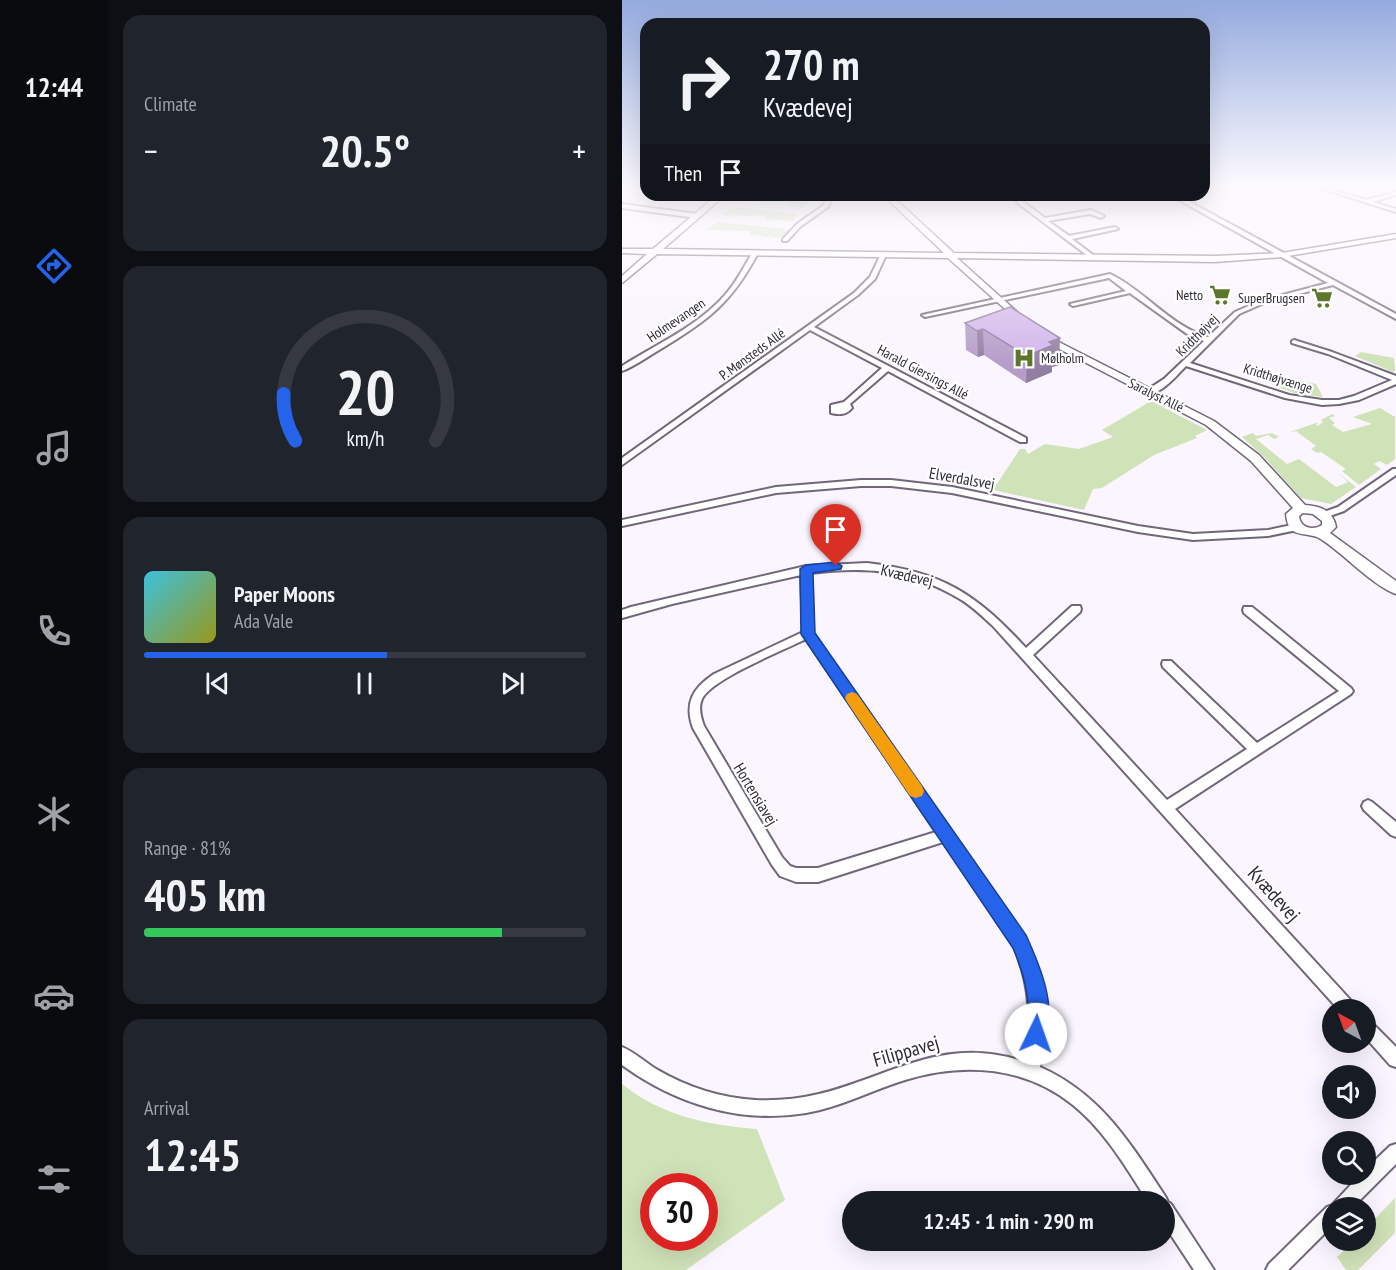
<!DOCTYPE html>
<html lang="en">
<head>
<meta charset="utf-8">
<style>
	:root { --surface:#171b24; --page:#20242c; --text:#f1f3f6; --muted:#9ea1a6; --line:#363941; --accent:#2563eb }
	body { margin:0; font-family:"PT Sans Narrow",sans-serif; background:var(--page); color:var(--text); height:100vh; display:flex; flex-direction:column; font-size:22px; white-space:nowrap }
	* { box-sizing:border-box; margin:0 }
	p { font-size:20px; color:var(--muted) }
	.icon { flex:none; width:33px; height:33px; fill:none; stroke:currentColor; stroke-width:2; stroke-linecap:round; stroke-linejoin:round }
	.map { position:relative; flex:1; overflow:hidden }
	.sheet { display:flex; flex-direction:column; gap:15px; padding:15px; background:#0d0f14; width:514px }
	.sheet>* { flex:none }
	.guide { position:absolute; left:18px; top:18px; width:570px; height:183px; border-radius:18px; box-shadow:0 6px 24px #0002; background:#171b24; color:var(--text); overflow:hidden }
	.needle { width:39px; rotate:319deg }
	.tools { position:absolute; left:700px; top:999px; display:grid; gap:12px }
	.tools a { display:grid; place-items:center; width:54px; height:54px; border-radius:50%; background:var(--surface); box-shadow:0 6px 24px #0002; font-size:30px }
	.speed { position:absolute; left:18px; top:1173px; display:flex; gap:12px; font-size:30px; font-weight:700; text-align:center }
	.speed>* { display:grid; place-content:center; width:78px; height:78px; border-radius:50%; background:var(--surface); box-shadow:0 6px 24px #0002; line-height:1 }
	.speed .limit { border:9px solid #d22; background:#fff; color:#111 }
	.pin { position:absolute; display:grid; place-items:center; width:51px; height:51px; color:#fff; margin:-62px -26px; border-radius:50% 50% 50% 0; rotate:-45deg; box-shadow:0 0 6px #0007 }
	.pin .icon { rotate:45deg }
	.me { position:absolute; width:66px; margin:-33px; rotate:3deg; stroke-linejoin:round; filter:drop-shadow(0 0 4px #0008) }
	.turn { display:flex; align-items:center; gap:21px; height:126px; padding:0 24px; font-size:27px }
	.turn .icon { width:78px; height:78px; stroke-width:2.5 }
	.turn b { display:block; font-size:42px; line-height:51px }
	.then { display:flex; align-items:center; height:57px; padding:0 24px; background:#0003; gap:12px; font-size:22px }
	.big { font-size:45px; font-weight:600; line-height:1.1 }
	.sheet .widget { flex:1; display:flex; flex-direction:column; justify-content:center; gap:9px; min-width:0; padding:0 21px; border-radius:18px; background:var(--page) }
	.sheet .dial { align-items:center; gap:0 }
	.dial svg { height:156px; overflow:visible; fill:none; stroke:var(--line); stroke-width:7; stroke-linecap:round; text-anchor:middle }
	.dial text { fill:var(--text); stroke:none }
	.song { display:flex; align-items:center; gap:18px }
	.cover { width:72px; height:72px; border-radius:9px; background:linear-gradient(135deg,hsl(190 70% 55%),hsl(60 70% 35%)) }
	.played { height:6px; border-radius:3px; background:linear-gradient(90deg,var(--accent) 55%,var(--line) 55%) }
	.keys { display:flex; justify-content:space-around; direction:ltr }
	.heat { display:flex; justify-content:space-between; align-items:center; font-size:33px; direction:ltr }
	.charge { height:9px; border-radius:4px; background:linear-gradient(90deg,#34c759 81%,var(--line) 0) }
	.trip { position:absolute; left:220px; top:1191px; width:333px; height:60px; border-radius:30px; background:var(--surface); box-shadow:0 6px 24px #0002; font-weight:600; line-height:60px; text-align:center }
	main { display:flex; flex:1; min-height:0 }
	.dock { display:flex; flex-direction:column; width:108px; justify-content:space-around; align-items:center; background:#090b0e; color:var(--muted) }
	.dock .icon { width:42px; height:42px }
	.dock .on { color:var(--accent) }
	.dock b { font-size:27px; color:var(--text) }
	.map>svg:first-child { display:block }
	.green { fill:#d0e2b8; fill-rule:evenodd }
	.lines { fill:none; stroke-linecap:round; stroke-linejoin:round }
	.street-casing { stroke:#71677a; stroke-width:4 }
	.secondary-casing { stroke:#71677a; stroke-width:3 }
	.street { fill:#fff; fill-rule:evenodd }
	.secondary { fill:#fff; fill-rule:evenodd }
	.wall { fill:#b59dc9 }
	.shaded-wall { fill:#937fa4 }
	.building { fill:#d2b6ea; stroke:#937fa4; stroke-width:1.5 }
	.route { fill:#2563eb; stroke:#184099; stroke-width:1.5 }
	.slow { fill:#f59e0b }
	.labels { text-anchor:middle; stroke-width:4.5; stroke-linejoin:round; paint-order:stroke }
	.far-poi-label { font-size:14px; fill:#2f2b33; stroke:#fff; text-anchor:end }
	.far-street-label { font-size:14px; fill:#2f2b33; stroke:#fff }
	.street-label { font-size:16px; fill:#2f2b33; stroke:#fff }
	.near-street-label { font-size:20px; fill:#2f2b33; stroke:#fff }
</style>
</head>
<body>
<main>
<nav class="dock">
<b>12:44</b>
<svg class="icon on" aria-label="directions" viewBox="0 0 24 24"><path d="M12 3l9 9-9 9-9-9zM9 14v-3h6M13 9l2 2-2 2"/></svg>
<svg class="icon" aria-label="music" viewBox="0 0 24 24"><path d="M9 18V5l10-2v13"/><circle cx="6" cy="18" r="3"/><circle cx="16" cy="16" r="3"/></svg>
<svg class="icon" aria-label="phone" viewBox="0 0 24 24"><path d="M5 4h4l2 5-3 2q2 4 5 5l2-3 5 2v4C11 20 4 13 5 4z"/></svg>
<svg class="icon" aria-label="climate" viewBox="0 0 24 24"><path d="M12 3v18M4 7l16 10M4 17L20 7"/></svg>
<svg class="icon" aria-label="car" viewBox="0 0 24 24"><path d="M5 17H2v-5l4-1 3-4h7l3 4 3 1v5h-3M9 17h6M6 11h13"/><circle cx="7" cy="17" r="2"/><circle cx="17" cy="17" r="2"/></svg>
<svg class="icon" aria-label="filters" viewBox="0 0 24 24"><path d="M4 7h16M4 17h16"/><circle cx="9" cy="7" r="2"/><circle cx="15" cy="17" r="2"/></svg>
</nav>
<section class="sheet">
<div class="widget"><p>Climate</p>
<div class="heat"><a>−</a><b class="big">20.5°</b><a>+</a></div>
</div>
<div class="widget dial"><svg viewBox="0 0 100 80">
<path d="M14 69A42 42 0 1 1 86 69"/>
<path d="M14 69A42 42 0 0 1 8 45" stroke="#2563eb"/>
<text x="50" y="56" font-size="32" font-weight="700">20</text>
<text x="50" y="72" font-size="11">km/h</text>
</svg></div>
<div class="widget">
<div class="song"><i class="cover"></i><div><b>Paper Moons</b><p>Ada Vale</p></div></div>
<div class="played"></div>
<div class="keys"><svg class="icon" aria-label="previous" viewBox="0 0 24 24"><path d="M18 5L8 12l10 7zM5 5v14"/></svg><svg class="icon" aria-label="pause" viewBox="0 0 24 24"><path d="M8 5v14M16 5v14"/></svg><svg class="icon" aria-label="next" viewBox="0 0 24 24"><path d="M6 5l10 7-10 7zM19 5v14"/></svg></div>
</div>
<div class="widget"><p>Range · 81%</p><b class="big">405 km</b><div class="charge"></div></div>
<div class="widget"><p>Arrival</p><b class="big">12:45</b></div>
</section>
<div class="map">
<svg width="774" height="1270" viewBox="0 0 774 1270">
	<rect width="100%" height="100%" fill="#faf5fe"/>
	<!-- green -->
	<g class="green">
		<path d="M125,195L186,200L185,202H187L181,208L164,206L166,203L116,201Z"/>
		<path d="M111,207L176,214L172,219L173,221L143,219L144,216L100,215Z"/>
		<path d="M96,222L164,229L159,231L171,229C164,237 159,238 148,237L155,230L146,237L128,234L129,231L84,230Z"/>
		<path d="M739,352L772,358L773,371L771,372L733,356Z"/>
		<path d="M665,378L694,384L701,397L676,394L658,388Z"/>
		<path d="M529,401L585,430L573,436L575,438L532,455L480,488L471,489L462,510L371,490L398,449H403L406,454L423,444L457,449L491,437L480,430Z"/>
		<path d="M758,408L773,417V459L765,465L757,461L752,464L759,469L737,485L720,471L724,469L699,452L695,453L689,449L694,446L674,431L665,433L697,422L694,425L696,426L701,422L699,420L710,414L713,416L707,418L713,423L710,425L721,432L750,424L731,417Z"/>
		<path d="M631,433L634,436L650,433L657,437L652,439L646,435L634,439L665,464L677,459L714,487L726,482L716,473L734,487L709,504L679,498L642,457L620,437Z"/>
		<path d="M0,1084C40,1116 85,1125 135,1129L163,1200L64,1270H0ZM32,1186H82V1238H32Z"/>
		<path d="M773,1198V1233L736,1270H724L715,1257L732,1241L744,1240V1228Z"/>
	</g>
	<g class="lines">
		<defs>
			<g id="street">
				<path d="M695,187H701L744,200L774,192V195L750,202L774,209V212Z"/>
				<path d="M205,195H211L206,207L179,226L165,241H161V239L175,224L202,205Z"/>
				<path d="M400,195H406L400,201L423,218L469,210L482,216L479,218L468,214L426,221L447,236L493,227L496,229L450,239L475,258L470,259L397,204L394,201Z"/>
				<path d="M548,195H555L774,314V319L711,285L642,303L617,314L568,363L667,395L700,400H717L732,396L770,380L706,354L670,343V341L672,340L710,352L774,376V384L737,400L717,404L700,405L663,398L564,366C554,376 540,394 525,394V390L542,379L582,341L568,336L508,293L451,306L448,304L504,291L487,278L303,317L300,315L488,274C522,290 548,326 586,337L613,312L638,301L706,283Z"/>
				<path d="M0,204L75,214L78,216L75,218L0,208Z"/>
				<path d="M131,252L136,253C109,304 85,321 37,350C25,357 13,366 0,371V366C35,344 76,326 103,295C115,282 122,266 131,252Z"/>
				<path d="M259,254L264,255L253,279L236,295L192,327L404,438V442H398L266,371L228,404L230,408C224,415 218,415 209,413V405L222,402L260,368L188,330L0,465V458L232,293L248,277Z"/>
				<path d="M771,469H774V475L722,511L702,518L699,517L697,515L699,513L716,507Z"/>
				<path d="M239,480H269L330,487L516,526L571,534L646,530L675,524L680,527L675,530L646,536L571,540L516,532L330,493L269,486H239L154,493L0,526V520L154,487Z"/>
				<path d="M245,563C321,572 353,593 404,648L450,606H458L459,609L458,612L411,655L545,800L625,749L541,667L540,664L541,661H549L635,743L717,691L622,613L621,610L622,607H630L729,688L731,691L729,694L553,809L733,1005L735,1010H717L371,626C361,617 350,606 338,599C290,570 244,566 189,573L191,633L402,937C424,987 425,1013 418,1067C479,1094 508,1143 543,1196L546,1202L549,1204L592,1270H572L543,1226V1202H526C504,1167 483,1131 451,1105C403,1066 341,1062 283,1080C250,1090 219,1107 184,1113C117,1124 54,1104 0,1065V1047C12,1052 23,1062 34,1069C65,1087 98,1098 133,1100C154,1101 176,1099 197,1094C270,1076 323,1034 403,1062C409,1020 409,987 392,947L321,842L196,882H174L158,876L150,865L71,728C62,703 71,688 92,674L181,632L179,575L50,604L0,618V610L9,607L184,566ZM184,639L314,832L196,868H174L168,866L160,857L82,726C79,718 76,708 80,699C89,679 162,650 184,639Z"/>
				<path d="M746,800L750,802L774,822V837L769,835L742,810L740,806L742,802Z"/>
				<path d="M744,1019L749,1022L774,1047V1067L768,1065L744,1038Z"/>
				<path d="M774,1144V1164L730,1208H711V1225L666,1270H644L647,1264L705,1207L710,1205L739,1174H744V1169L768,1146Z"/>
			</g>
			<g id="secondary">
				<path d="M95,195H103L41,249L322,253L261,195H269L332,253L593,256L660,253L774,234V238L660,257L593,262L335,258L403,319L405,321L400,324L326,258L35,254L0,283V276L25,254L0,253V249H31Z"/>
				<path d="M421,334L592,421L637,455L683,505C698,506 711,510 714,527L708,533L774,581V594C752,587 719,551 697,538C683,531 666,540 664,514L671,508L629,461L584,425L418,339L416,337ZM681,513L691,514L700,521V525C691,531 678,528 677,516Z"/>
			</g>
		</defs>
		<!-- street casing -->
		<use href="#street" class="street-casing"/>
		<!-- secondary casing -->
		<use href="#secondary" class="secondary-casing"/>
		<!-- street -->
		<use href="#street" class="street"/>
		<!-- secondary -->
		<use href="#secondary" class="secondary"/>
	</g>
	<!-- wall -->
	<path class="wall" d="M388,307L437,365L430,367V372L404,383L362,355L356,357L344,350L343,323Z"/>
	<!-- shaded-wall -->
	<g class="shaded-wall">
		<path d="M361,329L362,355L356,357L355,331Z"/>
		<path d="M438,338L437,365L430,367V372L404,383L405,356L427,342Z"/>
	</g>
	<!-- building -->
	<path class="building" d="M388,307L438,338L427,342L431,345L405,356L361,329L355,331L343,323Z"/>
	<!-- sky -->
	<linearGradient id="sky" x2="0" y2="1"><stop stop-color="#94aade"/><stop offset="0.51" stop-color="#fdfaff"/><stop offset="1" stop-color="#fdfaff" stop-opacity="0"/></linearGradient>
	<rect width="774" height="364" fill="url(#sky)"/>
	<!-- route -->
	<path class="route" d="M214,562L220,566L219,569L191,573L193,633L404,935C418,966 436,1007 422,1041L414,1044L407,1041C403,1030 406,1020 406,1008C406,987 399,967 391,948L181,637L179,634L178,569L184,565Z"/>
	<!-- slow -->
	<path class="slow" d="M230,692L235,694L300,786L302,791L300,796L294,798L288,796L225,702L223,698L225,694Z"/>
	<!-- icons -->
	<defs>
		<symbol id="supermarket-bare" viewBox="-9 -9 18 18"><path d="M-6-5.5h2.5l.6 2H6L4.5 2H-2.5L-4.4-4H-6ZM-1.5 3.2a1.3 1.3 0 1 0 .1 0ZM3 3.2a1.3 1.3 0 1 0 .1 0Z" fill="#5c772c" stroke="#fff" stroke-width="2.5" paint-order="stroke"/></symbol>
		<symbol id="hospital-bare" viewBox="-9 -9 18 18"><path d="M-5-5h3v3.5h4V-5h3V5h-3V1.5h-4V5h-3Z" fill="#5c772c" stroke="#fff" stroke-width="2.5" paint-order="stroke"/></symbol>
	</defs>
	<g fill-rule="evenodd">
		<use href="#supermarket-bare" x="583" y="280" width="30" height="30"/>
		<use href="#supermarket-bare" x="685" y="283" width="30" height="30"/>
		<use href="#hospital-bare" x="387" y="343" width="30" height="30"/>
	</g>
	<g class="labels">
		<!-- far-poi labels -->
		<g class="far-poi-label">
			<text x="581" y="300">Netto</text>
			<text x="683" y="303">SuperBrugsen</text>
			<text x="419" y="363" text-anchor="start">Mølholm</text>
		</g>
		<!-- far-street labels -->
		<g class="far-street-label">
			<text transform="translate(54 320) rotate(-34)" y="5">Holmevangen</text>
			<text transform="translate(575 335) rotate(-45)" y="5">Kridthøjvej</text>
			<text transform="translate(130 354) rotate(-36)" y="5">P. Mønsteds Allé</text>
			<text transform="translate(301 372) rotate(28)" y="5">Harald Giersings Allé</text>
			<text transform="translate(656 378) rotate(17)" y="5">Kridthøjvænge</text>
			<text transform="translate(534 395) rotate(26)" y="5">Saralyst Allé</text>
		</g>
		<!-- street labels -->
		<g class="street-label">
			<text transform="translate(340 478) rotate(10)" y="6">Elverdalsvej</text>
			<text transform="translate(285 575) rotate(13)" y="6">Kvædevej</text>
			<text transform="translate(134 794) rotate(59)" y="6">Hortensiavej</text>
		</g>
		<!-- near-street labels -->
		<g class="near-street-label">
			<text transform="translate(652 894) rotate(48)" y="7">Kvædevej</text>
			<text transform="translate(284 1051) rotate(-16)" y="7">Filippavej</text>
		</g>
	</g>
</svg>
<div class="tools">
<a><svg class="needle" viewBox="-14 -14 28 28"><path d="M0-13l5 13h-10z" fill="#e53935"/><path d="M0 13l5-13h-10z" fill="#9ea1a6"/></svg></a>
<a><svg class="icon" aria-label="sound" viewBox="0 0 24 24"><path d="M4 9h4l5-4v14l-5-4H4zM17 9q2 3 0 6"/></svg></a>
<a><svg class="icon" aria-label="search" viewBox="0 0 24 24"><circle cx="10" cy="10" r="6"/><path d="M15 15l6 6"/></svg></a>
<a><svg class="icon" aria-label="layers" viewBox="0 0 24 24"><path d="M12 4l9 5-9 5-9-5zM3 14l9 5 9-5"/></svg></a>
</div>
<div class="speed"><div class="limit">30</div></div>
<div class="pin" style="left:214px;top:566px;background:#d93025"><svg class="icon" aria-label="arrive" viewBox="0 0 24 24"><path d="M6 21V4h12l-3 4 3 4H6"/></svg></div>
<svg class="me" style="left:414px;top:1034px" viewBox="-20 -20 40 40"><circle r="19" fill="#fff"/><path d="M0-13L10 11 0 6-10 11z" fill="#2563eb"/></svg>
<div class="trip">12:45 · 1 min · 290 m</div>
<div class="guide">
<div class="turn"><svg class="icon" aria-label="right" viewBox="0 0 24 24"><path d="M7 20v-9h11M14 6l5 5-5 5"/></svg><div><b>270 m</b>Kvædevej</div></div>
<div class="then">Then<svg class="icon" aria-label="arrive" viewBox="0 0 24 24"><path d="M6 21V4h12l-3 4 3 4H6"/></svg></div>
</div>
</div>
</main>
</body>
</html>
